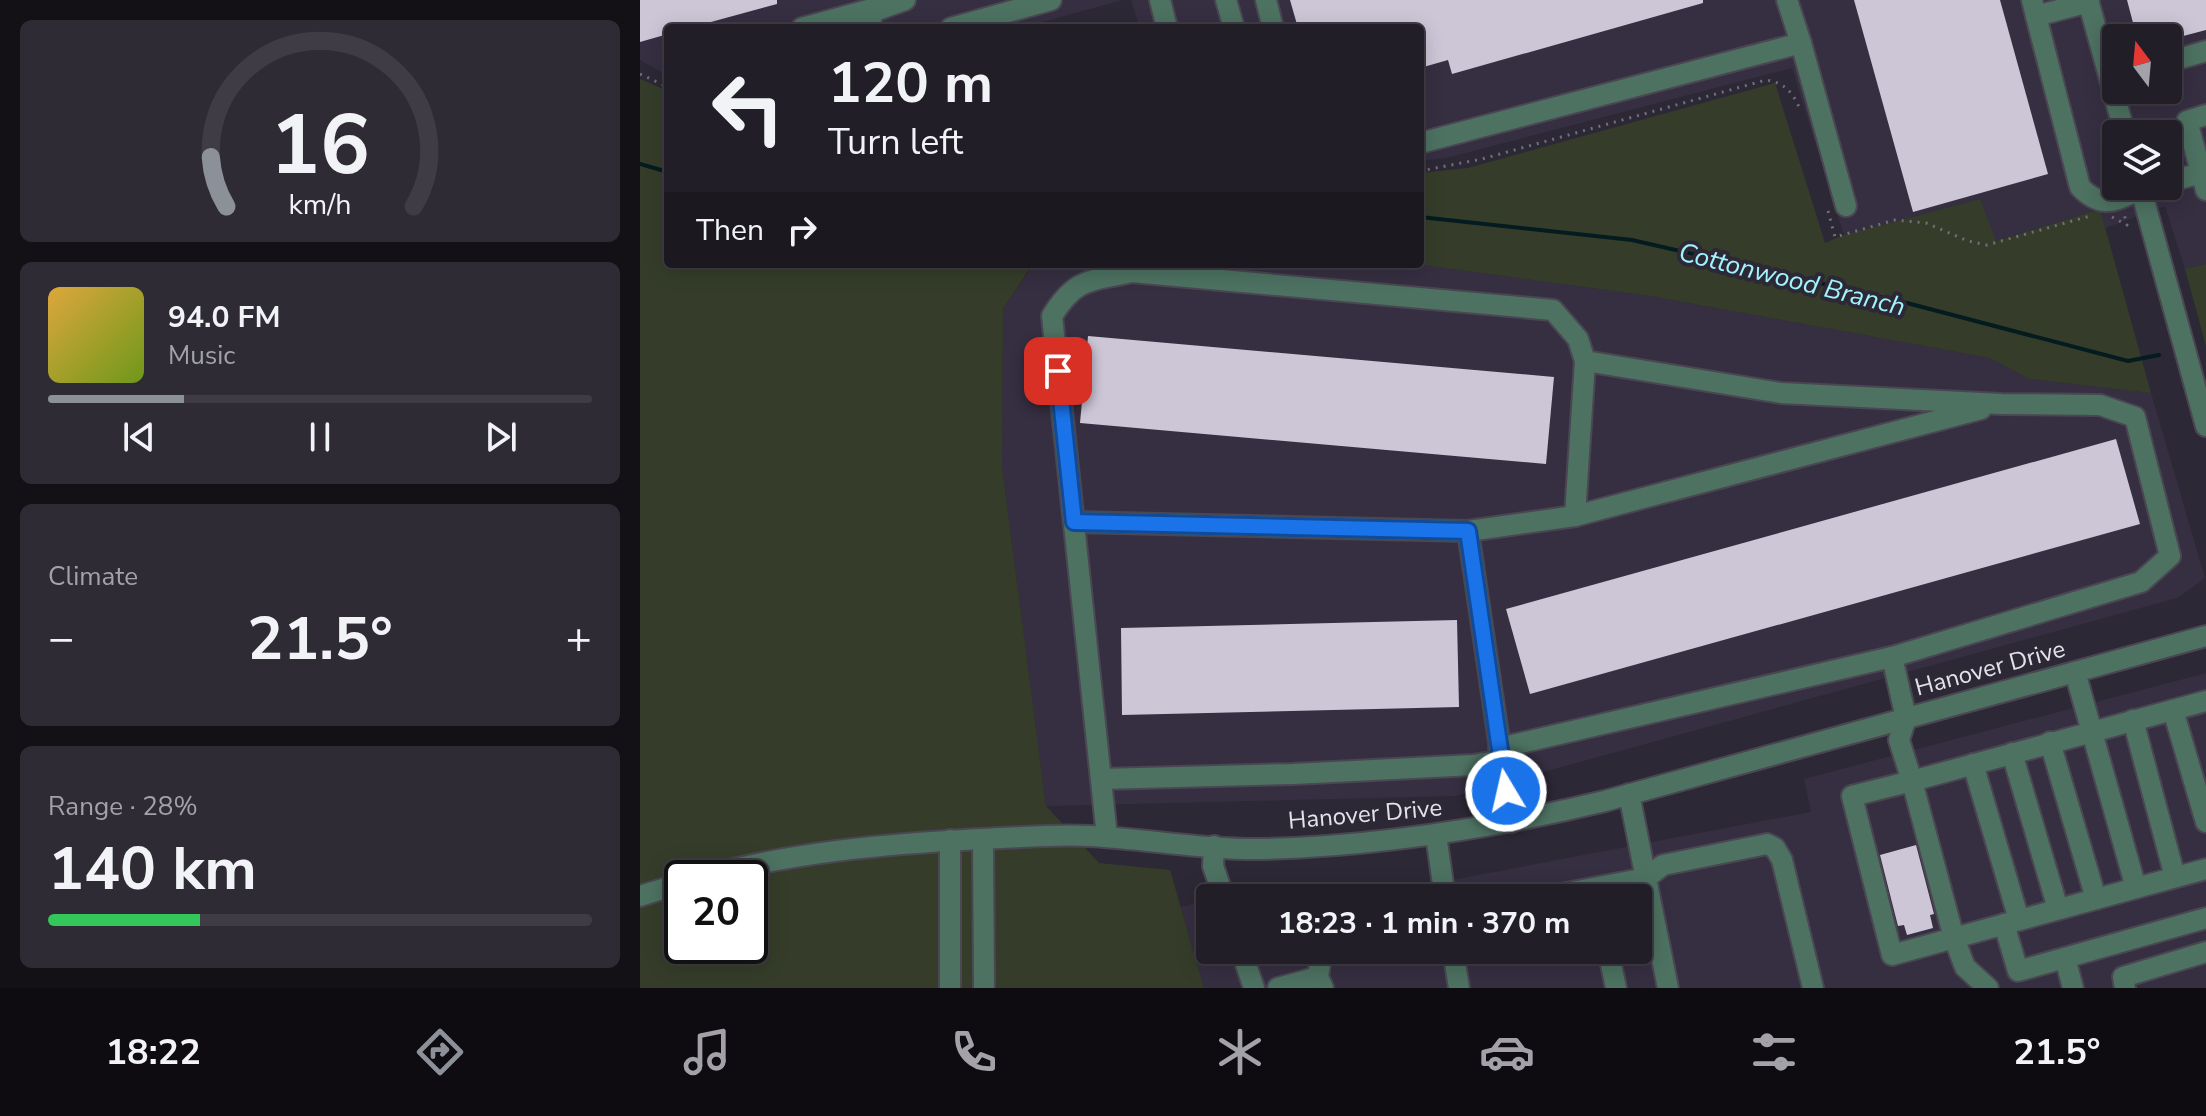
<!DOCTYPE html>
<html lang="en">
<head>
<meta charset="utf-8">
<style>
	:root { --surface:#221e28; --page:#2e2b34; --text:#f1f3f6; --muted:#a2a2a8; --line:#3f3c45; --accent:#8c9099 }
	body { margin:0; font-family:"Nunito Sans",sans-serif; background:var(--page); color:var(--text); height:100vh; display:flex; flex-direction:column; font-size:30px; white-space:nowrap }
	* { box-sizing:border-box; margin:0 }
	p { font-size:26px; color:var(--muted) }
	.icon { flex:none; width:44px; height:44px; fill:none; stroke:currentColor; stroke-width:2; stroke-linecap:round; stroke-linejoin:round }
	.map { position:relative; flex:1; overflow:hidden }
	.side { display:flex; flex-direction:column; gap:20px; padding:20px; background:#131016; width:640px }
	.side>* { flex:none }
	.hud { position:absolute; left:24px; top:24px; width:760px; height:244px; border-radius:8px; box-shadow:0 4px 20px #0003,0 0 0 2px var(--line); background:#221e28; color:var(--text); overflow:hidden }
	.needle { width:52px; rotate:344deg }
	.controls { position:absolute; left:1462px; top:24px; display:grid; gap:16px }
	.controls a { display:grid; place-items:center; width:80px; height:80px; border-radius:8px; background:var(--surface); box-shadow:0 4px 20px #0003,0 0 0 2px var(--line); font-size:40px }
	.speed { position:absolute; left:24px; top:860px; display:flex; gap:16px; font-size:40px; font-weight:700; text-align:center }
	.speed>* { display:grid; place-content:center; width:104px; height:104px; border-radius:50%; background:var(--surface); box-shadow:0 4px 20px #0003,0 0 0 2px var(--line); line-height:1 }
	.speed .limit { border:4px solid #111; border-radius:12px; background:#fff; color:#111 }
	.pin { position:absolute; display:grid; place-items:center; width:68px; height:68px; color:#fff; margin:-34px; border-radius:16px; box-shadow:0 4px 12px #0006 }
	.me { position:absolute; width:88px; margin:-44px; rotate:351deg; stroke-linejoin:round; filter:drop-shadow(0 0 6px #0008) }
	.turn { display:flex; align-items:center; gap:28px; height:168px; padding:0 32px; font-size:36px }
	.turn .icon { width:104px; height:104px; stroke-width:2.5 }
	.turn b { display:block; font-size:56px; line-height:68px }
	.then { display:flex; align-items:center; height:76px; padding:0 32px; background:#0003; gap:16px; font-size:30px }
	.big { font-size:60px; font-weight:700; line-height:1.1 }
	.side .card { flex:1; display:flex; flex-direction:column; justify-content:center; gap:12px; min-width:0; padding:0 28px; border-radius:12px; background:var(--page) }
	.side .dial { align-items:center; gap:0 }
	.dial svg { height:208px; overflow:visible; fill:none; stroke:var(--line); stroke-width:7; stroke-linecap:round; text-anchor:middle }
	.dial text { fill:var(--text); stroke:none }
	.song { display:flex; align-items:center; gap:24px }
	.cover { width:96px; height:96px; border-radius:12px; background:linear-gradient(135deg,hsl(40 70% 55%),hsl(80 70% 35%)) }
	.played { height:8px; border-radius:4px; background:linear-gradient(90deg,var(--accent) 25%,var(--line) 25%) }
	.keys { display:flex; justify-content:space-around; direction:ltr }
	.heat { display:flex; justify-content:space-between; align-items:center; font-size:44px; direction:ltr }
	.charge { height:12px; border-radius:6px; background:linear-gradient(90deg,#34c759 28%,var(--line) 0) }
	.trip { position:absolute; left:556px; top:884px; width:456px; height:80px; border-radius:8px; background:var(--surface); box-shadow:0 4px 20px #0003,0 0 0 2px var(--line); font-weight:700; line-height:80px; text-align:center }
	.tab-bar { display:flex; height:128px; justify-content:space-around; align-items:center; background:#0e0c10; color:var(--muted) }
	.tab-bar .icon { width:56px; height:56px }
	.tab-bar .selected { color:var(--accent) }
	.tab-bar b { font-size:36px; color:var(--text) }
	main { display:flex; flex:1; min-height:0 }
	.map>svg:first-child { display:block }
	.built { fill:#362f42; fill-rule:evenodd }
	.green { fill:#353d2a; fill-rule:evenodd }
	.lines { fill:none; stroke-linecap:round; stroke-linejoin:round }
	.stream { stroke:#041c1f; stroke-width:4 }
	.building { fill:#ccc6d7 }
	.minor-casing { stroke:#4a4652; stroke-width:24 }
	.path { stroke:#726e7a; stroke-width:3; stroke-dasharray:2 6; stroke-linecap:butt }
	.minor { stroke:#4d7262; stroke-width:20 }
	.route-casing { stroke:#114b97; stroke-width:20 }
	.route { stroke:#1a73e8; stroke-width:14 }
	.labels { text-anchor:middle; stroke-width:8; stroke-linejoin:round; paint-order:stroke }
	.street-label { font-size:24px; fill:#e4e1ea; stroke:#2d2835 }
	.water-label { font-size:26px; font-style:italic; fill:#a1f3fd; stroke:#2d2835 }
</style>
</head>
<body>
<main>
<section class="side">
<div class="card dial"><svg viewBox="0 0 100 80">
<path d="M14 69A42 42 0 1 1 86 69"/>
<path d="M14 69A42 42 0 0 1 8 50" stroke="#8c9099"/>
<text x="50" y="56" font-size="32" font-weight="700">16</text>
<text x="50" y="72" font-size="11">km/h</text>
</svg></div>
<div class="card">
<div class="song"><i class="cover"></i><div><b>94.0 FM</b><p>Music</p></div></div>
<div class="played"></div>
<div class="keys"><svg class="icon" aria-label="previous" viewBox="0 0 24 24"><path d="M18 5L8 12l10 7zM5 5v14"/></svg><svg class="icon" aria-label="pause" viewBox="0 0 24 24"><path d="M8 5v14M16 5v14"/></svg><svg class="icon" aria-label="next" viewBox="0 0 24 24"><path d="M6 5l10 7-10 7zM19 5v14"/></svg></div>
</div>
<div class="card"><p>Climate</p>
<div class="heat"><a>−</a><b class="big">21.5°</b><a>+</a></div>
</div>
<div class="card"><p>Range · 28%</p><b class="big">140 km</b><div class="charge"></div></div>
</section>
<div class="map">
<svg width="1566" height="988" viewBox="0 0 1566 988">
	<rect width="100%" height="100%" fill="#2d2835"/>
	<!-- built -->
	<g class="built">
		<path d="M0,0H482L381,28H28V76L0,60Z"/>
		<path d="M491,0H1566V264L1545,269L1525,206L1465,228L1460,209L1355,241L1340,199L1204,235L1152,68L806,158L780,161V28H500ZM1476,38H1528V90H1476ZM1476,134H1528V186H1476Z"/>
		<path d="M402,264H775L1010,296L1350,358L1389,379L1511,393L1565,578L1537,598L816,796L406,806L362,467L363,309L392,267Z"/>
		<path d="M1566,673V988H564L541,907L570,900V950H998V898H717L1171,812L1164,779Z"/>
		<path d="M648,882L652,898H580Z"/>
	</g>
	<!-- green -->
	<g class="green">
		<path d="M0,79L28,91V264H402L391,267L363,309L362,467L406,806L459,863L530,870L564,988H0ZM42,878H110V946H42Z"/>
		<path d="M1135,83L1185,243L1204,235L1340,199L1356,241L1460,209L1511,393L1389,379L1350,358L1010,296L775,264H780V173L828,168Z"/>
		<path d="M1566,264V346L1545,269Z"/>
	</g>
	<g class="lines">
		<!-- stream -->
		<g class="stream">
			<path d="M0,164L28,172"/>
			<path d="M780,217L992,240L1267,303L1488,361L1519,355"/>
		</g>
	</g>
	<!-- building -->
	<g class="building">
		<path d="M0,0H137V4L49,28H28V34L0,42Z"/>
		<path d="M650,0H1063V3L812,74L808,60L780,68V28H658Z"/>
		<path d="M1214,0H1360L1408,174L1273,212Z"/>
		<path d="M1487,0H1566V30L1528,40V38H1497Z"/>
		<path d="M448,336L914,377L906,464L440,423Z"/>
		<path d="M1476,439L1500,524L890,694L866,609Z"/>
		<path d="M817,620L819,707L482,715L481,628Z"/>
		<path d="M1276,845L1294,914L1290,915L1293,928L1267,935L1264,925L1258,926L1240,855Z"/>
	</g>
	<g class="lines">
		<defs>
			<g id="minor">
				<path d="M520,0L527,28"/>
				<path d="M586,0L594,28"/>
				<path d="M626,0L633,28"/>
				<path d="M1392,0L1396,16L1449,2"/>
				<path d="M1448,0L1485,134"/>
				<path d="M1396,16L1440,187C1467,215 1482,194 1512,186"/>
				<path d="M162,28L239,7"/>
				<path d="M230,28L232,12L265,0"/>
				<path d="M311,28L411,0"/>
				<path d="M1161,43L1206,206"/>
				<path d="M1528,62L1566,51"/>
				<path d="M1566,115L1547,121L1566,190"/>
				<path d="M780,143L1161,43L1147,0"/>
				<path d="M1528,182L1561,173"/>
				<path d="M1500,186L1566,426"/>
				<path d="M935,516L1341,409"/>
				<path d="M434,522L828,531"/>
				<path d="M1533,710L1566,822"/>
				<path d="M1493,720L1535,877"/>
				<path d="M1410,742L1456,899"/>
				<path d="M859,748L1252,657"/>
				<path d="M1372,753L1418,909"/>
				<path d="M1333,764L1379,920"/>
				<path d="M461,779L653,774L834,765L861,760"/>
				<path d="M989,794L1028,988"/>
				<path d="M871,822L828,531L935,516L945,361"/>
				<path d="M796,835L805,898"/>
				<path d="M467,837L412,316C436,277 451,281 492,272L913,310L938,339L945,361L1141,393L1361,404L1460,405L1495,417L1530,556L1501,582L1252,657L1266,718L1259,740L1272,781L1212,796L1252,955L1496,888L1435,672"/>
				<path d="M343,839L344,988"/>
				<path d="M310,840V988"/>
				<path d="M574,846L573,866L584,898"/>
				<path d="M59,878C152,852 245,844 340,839C377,838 412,834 449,836C507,839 566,850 624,849C740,846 853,828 965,801L1566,636"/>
				<path d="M1496,888L1566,869"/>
				<path d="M0,896L42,883"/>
				<path d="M900,898L1006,878L1023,865L1127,844L1135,848L1142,860L1173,988"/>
				<path d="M1364,924L1378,971L1566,918"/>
				<path d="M601,950L614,988"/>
				<path d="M682,950L678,977L683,988"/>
				<path d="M813,950L819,988"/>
				<path d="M968,950L976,988"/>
				<path d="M1425,958L1433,988"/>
				<path d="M638,988L678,977"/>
				<path d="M1348,988L1325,967L1314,938L1272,781L1566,701"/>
				<path d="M1485,988L1483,977L1566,952"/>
			</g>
		</defs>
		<!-- minor casing -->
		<use href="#minor" class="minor-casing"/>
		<!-- path -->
		<g class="path">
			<path d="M0,74L28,87"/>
			<path d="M780,171L842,159L1126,80C1144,83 1151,90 1159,107"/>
			<path d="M1188,211L1195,237L1255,220L1286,223L1328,241L1347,245L1450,216"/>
			<path d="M1472,217L1487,225L1484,214"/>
		</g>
		<!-- minor -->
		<use href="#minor" class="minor"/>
	</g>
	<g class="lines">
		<defs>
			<path id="route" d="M418,371L434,522L828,531L866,791"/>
		</defs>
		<!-- route casing -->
		<use href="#route" class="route-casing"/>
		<!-- route -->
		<use href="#route" class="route"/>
	</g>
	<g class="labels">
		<!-- street labels -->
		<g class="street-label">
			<text transform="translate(1350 668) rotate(-15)" y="8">Hanover Drive</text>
			<text transform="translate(725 814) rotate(-5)" y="8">Hanover Drive</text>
		</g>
		<!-- water labels -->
		<g class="water-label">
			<text transform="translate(1152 279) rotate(14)" y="9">Cottonwood Branch</text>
		</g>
	</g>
</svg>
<div class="controls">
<a><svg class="needle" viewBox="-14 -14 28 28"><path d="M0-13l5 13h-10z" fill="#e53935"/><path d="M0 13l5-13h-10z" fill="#a2a2a8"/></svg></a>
<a><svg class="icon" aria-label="layers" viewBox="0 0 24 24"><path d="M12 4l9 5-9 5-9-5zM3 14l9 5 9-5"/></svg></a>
</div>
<div class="speed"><div class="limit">20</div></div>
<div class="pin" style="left:418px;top:371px;background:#d93025"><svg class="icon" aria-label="arrive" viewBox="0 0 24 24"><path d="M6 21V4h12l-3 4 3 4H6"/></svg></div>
<svg class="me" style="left:866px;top:791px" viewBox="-20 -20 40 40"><circle r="17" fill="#1a73e8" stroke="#fff" stroke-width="3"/><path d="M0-11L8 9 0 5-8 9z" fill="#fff"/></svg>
<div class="trip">18:23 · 1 min · 370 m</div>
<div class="hud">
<div class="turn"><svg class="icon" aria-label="left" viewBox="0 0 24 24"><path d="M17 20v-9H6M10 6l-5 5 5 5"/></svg><div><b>120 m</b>Turn left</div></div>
<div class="then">Then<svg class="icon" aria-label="right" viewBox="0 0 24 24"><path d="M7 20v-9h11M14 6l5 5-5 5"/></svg></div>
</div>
</div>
</main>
<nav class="tab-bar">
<b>18:22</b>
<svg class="icon selected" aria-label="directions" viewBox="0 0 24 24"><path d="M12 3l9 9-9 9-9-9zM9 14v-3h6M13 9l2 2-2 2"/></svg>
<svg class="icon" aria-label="music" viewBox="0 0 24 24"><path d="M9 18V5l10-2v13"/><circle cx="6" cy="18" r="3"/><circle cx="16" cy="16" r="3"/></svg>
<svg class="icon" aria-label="phone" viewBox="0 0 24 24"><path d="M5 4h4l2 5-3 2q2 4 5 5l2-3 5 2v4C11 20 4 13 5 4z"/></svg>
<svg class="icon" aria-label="climate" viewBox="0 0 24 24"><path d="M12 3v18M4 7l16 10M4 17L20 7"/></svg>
<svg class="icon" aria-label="car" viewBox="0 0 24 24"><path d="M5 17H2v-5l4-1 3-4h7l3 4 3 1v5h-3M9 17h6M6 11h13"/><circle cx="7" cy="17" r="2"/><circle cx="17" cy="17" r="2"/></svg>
<svg class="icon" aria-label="filters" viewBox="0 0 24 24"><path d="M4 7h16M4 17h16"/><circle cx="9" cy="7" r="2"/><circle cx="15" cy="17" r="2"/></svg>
<b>21.5°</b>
</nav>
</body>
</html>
